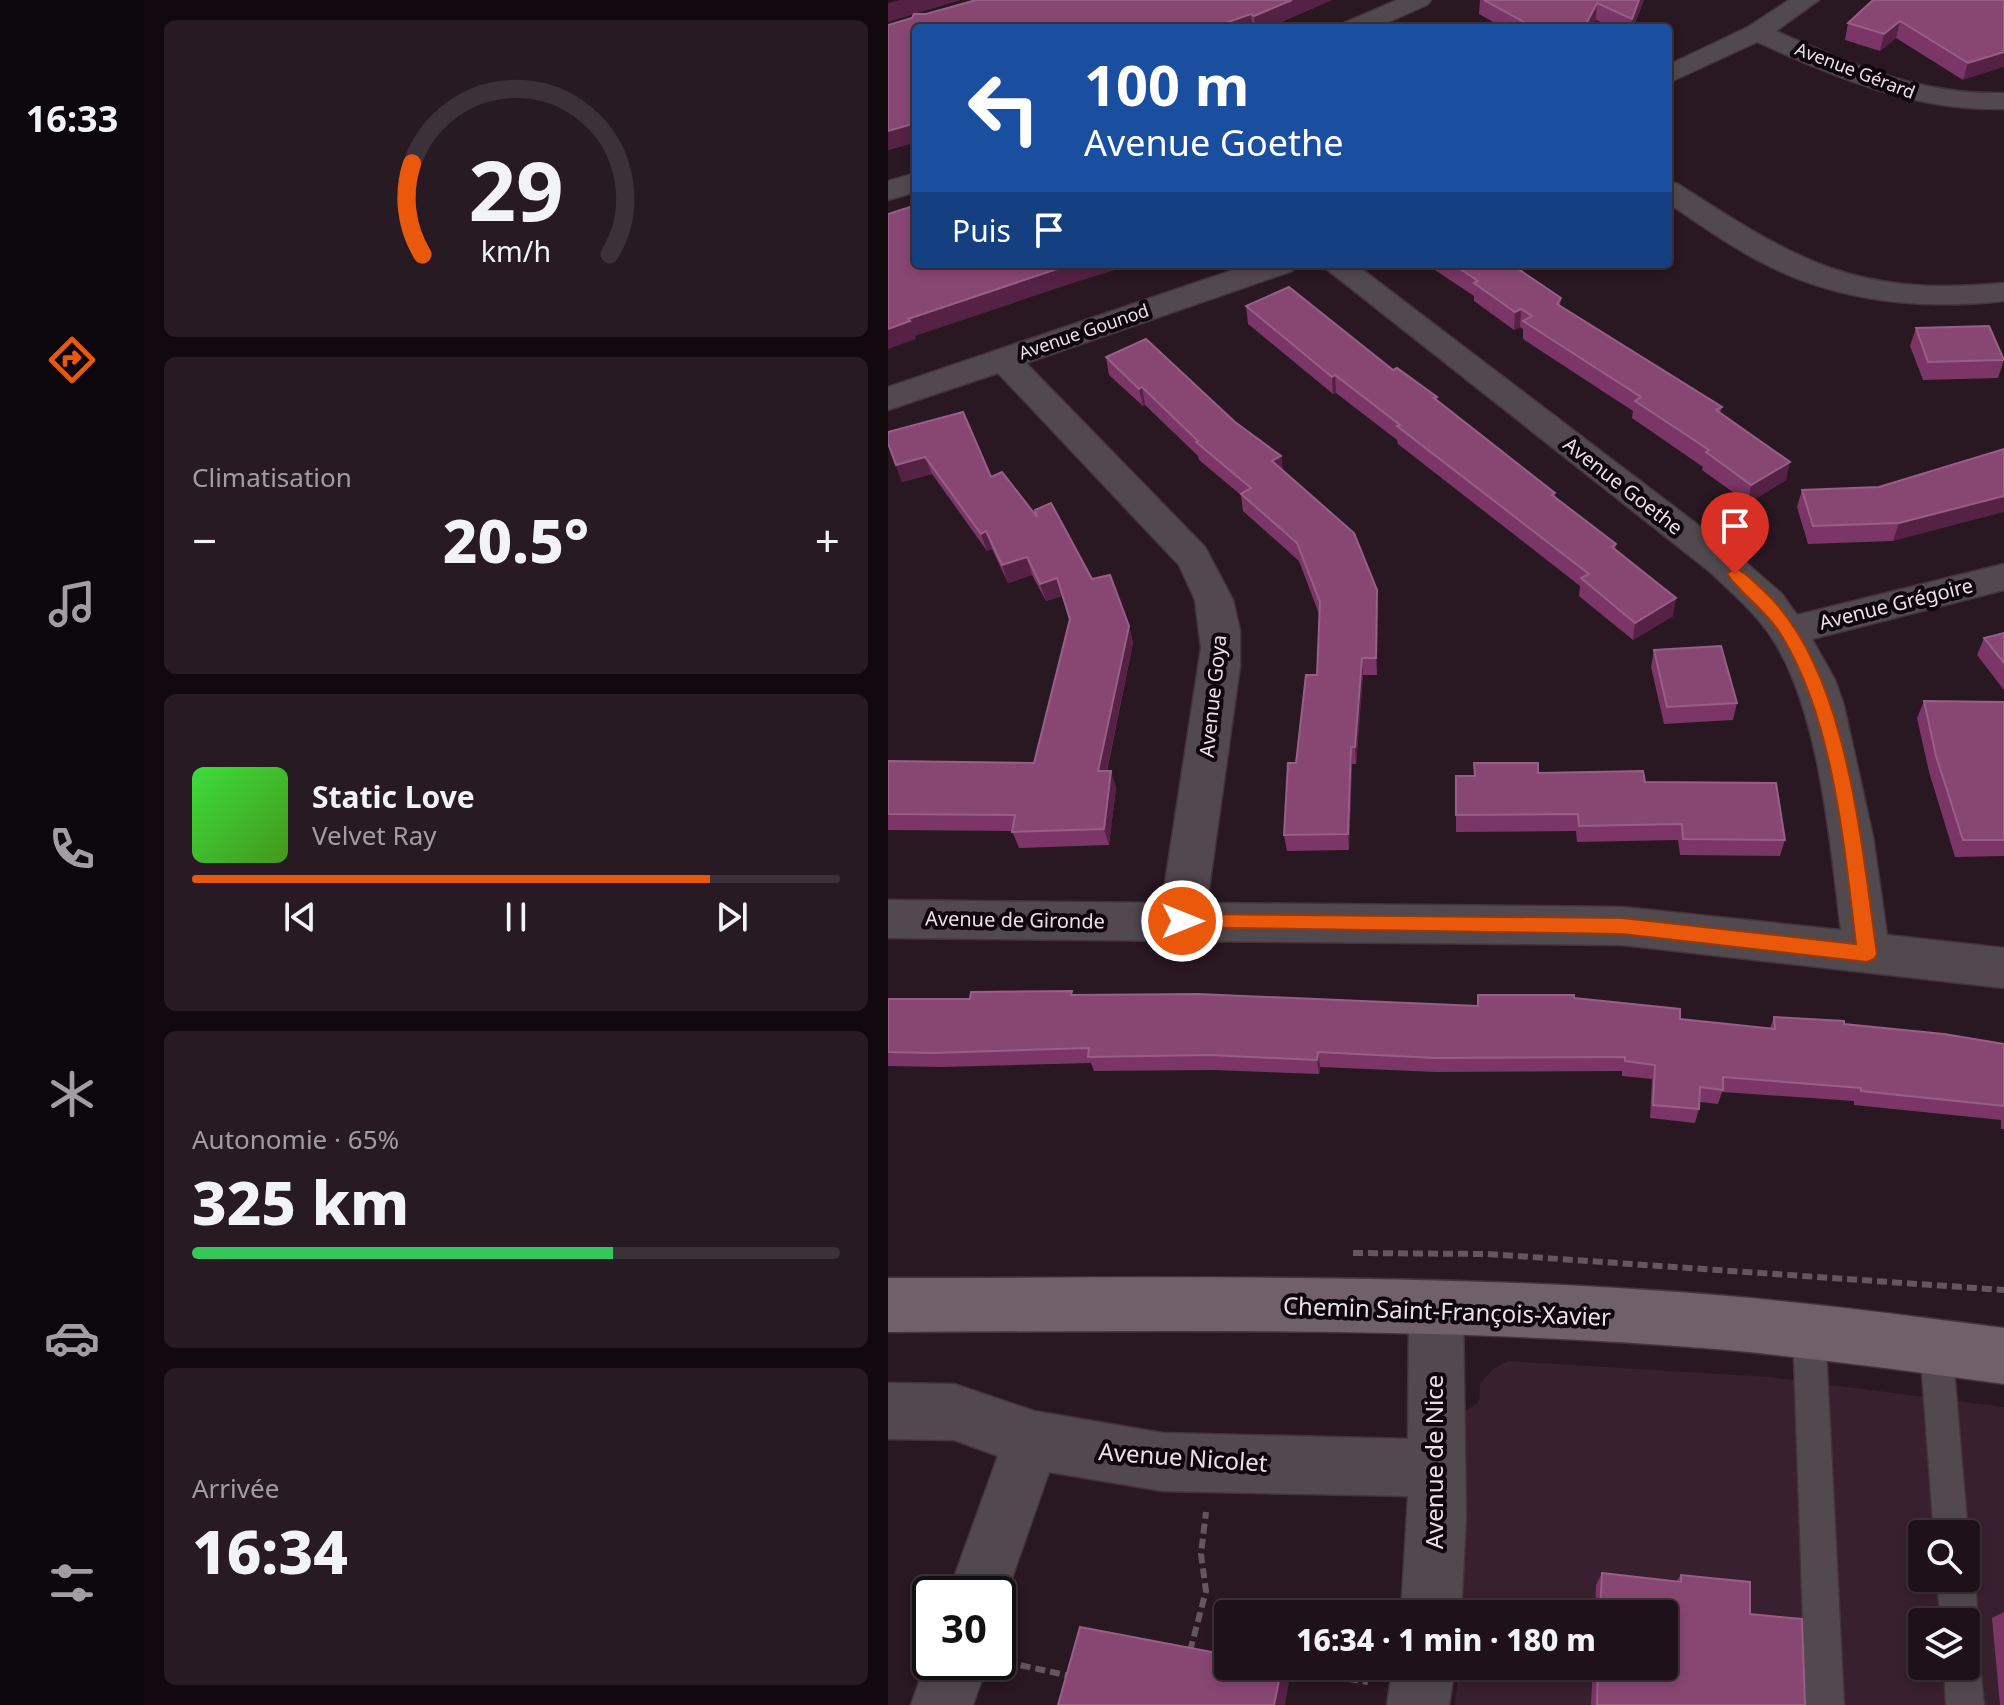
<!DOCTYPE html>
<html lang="fr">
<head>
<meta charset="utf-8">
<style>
	:root { --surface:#1f111a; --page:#271a23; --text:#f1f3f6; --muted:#a19da2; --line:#3c3139; --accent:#ea580c }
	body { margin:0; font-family:"Noto Sans",sans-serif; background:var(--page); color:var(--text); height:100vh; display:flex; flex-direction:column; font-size:30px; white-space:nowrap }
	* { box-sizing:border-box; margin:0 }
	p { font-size:26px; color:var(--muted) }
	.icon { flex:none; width:44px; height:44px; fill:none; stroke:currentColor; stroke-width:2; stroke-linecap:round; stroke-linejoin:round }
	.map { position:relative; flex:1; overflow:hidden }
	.details { display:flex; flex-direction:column; gap:20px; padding:20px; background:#11090e; width:744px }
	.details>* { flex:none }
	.banner { position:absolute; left:24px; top:24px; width:760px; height:244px; border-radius:8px; box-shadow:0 4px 12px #0003,0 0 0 2px var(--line); background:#1a4fa0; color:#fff; overflow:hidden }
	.buttons { position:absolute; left:1020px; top:1520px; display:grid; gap:16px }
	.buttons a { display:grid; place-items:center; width:72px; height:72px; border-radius:8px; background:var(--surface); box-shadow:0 4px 12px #0003,0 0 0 2px var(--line); font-size:40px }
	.speed { position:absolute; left:24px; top:1576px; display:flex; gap:16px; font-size:40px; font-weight:700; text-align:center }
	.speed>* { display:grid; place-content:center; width:104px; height:104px; border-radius:50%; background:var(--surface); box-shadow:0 4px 12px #0003,0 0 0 2px var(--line); line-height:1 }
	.speed .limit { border:4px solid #111; border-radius:12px; background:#fff; color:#111 }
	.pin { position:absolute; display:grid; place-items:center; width:68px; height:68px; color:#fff; margin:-82px -34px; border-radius:50% 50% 50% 0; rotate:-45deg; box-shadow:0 0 8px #0007 }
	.pin .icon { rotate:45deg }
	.me { position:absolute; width:88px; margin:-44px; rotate:90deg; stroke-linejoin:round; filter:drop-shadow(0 0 6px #0008) }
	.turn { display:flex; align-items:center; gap:28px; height:168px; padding:0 40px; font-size:36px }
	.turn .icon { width:104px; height:104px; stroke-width:2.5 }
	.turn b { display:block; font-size:56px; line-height:68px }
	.then { display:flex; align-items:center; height:76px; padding:0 40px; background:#0003; gap:16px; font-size:30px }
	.big { font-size:60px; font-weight:800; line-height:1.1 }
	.details .widget { flex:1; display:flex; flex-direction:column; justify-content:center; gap:12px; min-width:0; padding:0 28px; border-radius:12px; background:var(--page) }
	.details .dial { align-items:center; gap:0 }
	.dial svg { height:208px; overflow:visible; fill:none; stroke:var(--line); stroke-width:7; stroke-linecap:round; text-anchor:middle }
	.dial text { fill:var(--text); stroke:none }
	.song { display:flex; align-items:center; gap:24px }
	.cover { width:96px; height:96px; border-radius:12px; background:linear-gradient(135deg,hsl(120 70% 55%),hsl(100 70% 35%)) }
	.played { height:8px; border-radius:4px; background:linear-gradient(90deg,var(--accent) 80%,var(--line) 80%) }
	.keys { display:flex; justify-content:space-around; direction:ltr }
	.heat { display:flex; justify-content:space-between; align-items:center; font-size:44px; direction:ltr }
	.charge { height:12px; border-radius:6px; background:linear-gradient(90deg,#34c759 65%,var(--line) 0) }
	.trip { position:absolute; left:326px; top:1600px; width:464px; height:80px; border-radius:8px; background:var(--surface); box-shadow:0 4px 12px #0003,0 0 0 2px var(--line); font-weight:800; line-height:80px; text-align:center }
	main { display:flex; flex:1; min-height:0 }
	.menu { display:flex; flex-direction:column; width:144px; justify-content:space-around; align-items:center; background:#0c070a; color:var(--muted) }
	.menu .icon { width:56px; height:56px }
	.menu .current { color:var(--accent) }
	.menu b { font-size:36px; color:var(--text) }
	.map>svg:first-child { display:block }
	.built { fill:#38202f; fill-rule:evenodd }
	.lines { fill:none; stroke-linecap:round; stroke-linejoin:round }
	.lane-casing { stroke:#44333d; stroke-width:3 }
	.street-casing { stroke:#44333d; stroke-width:3 }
	.secondary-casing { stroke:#44333d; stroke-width:3 }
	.path { stroke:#65555e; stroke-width:6; stroke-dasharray:10 5; stroke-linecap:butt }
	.lane { fill:#52494e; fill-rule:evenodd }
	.street { fill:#52494e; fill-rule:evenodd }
	.secondary { fill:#6f6069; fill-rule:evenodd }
	.wall { fill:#7b3566 }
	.shaded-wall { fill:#552145 }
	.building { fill:#884773; stroke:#975f85; stroke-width:2 }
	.route { fill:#ea580c; stroke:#983908; stroke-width:2 }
	.labels { text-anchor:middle; stroke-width:8; stroke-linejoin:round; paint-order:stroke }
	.far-street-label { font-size:18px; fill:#ecdfe6; stroke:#0d060a }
	.street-label { font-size:20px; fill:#ecdfe6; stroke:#0d060a }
	.near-street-label { font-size:24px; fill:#ecdfe6; stroke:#0d060a }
</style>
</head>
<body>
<main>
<nav class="menu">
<b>16:33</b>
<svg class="icon current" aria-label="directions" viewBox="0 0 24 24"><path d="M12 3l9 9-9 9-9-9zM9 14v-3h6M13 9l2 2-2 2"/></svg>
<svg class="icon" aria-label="music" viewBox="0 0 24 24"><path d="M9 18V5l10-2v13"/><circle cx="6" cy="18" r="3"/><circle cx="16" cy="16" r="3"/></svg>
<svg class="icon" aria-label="phone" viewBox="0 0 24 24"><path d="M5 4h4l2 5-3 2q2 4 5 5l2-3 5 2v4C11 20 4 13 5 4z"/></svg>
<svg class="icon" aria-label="climate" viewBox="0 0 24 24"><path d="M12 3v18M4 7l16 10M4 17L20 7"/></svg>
<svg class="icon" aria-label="car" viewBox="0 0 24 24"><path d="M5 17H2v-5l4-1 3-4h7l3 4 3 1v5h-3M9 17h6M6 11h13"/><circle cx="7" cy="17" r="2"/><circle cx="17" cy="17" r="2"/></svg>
<svg class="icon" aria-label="filters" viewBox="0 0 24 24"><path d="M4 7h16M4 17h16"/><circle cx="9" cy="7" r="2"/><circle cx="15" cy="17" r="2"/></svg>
</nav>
<section class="details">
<div class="widget dial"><svg viewBox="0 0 100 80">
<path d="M14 69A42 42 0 1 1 86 69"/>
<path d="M14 69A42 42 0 0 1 10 34" stroke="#ea580c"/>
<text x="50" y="56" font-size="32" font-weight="700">29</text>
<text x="50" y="72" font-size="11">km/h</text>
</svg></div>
<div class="widget"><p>Climatisation</p>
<div class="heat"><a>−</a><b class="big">20.5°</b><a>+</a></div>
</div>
<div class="widget">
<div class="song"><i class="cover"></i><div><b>Static Love</b><p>Velvet Ray</p></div></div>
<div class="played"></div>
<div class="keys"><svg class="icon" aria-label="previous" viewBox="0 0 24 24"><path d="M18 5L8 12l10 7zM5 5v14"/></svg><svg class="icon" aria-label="pause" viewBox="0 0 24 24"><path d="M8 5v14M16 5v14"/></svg><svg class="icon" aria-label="next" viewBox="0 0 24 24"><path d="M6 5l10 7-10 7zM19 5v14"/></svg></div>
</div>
<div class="widget"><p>Autonomie · 65%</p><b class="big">325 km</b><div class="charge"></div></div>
<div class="widget"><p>Arrivée</p><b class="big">16:34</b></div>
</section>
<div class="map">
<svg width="1116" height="1705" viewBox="0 0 1116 1705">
	<rect width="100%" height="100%" fill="#291722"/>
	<!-- built -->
	<path class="built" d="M620,1361L881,1377L1116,1407V1705H567L571,1666H776V1614H575L577,1411L591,1402L592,1384L605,1369ZM1034,1534H1078V1578H1034ZM1034,1622H1078V1666H1034Z"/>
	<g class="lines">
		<defs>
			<g id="lane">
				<path d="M921,1313L932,1318L937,1329L956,1705H918L905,1329L910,1318Z"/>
				<path d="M1048,1330L1059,1335L1064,1346L1080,1534L1078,1540V1534H1046L1032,1346L1037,1335Z"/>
				<path d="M1078,1565C1090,1582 1092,1615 1084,1635L1078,1637V1622H1053L1049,1578H1078Z"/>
				<path d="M1078,1649L1087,1653L1092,1666L1096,1705H1058L1056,1666H1078Z"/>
			</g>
			<g id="street">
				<path d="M509,0H543L539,5L487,28H452L456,23Z"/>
				<path d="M901,0H931L888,31C965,65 1030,95 1116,93V109C1026,111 950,78 869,42L780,83V65L860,27Z"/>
				<path d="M28,173V192L0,200V181Z"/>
				<path d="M780,181L790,184C911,262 967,297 1116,283V301C1033,310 948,302 873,262C840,245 810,223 780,203Z"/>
				<path d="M363,264H408L404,271L138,363L317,547L345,600L352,631V666L319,903L734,907L953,930C942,843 932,712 884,638C867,612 843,592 821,571L432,264H467L847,553L894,594L909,615L1116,564V590L924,639L947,680L956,706L985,837L999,935L1116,948V988L734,945L0,938V900L274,903L313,648L307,600L291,565L110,373L0,410V387Z"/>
				<path d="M548,1282L567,1290L575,1309L578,1518L573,1614H513L520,1496L275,1491L161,1472L111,1615L110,1594H60L110,1456L66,1440L0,1439V1383L66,1384L146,1411L275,1433L520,1439L521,1309L529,1290Z"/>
				<path d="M42,1652V1662H100L85,1705H23Z"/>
				<path d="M505,1666H567L561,1705H499Z"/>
			</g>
			<path id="secondary" d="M0,1278C280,1278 561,1272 840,1296C932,1304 1024,1316 1116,1328V1384C1024,1371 932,1359 840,1350C561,1326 280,1331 0,1332Z"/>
		</defs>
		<!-- lane casing -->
		<use href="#lane" class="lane-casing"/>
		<!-- street casing -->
		<use href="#street" class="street-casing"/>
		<!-- secondary casing -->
		<use href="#secondary" class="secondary-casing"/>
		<!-- path -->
		<g class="path">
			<path d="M465,1253L600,1254L1116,1290"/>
			<path d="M302,1651L318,1591L313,1554L318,1512"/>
			<path d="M118,1662L182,1676"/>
			<path d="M436,1666L442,1676L480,1682"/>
		</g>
		<!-- lane -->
		<use href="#lane" class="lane"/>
		<!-- street -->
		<use href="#street" class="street"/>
		<!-- secondary -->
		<use href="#secondary" class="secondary"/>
	</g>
	<!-- wall -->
	<g class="wall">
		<path d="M444,0L379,28H28V142L0,150V25Z"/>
		<path d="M592,0H756L745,28H726L708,20L703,28H616L591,14Z"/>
		<path d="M1116,0L1075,80L1008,38L992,51L957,40L960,23Z"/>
		<path d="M538,264H623L673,298L672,306L834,407L832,414L898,480L860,503L814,470L815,467L744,418L745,411L635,339V329L632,327L626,330L586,301V296Z"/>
		<path d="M358,306L505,370L549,397V400L667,493V497L728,544L727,550L785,616L745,640L691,596L692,586L510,444L509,440L448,393L445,394L360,324Z"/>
		<path d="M1028,328L1116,360L1110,378L1035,380L1022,346Z"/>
		<path d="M218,357L347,422L393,456L395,471L489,590V675H475L468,764H464L461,850L399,851L396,835L408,763L429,675L431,614L411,561L355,511L353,495L311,460L310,456L257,405L255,406L221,375Z"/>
		<path d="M0,443L103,477L149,517L204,579L241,626L245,643L219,771L228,787L221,845L131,848L124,831L0,830V761L146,763L181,620L174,596L158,601L144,575L120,583L104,549L99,551L44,474L14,482Z"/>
		<path d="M1116,449L1005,541L920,544L909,507L914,490L991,487Z"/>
		<path d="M1116,633V690L1089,655L1096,638Z"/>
		<path d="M766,650L849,703L845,720L776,724L763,667Z"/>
		<path d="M1036,701L1116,702V856L1067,857L1041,772L1029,718Z"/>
		<path d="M586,763L650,773L757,782L897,840L892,856L792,855L790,840L689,842L688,831L568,832V776H586Z"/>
		<path d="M186,995L589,1006L686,998L792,1019L882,1028L886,1017L956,1024L1116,1044V1129H1113V1120L966,1105V1101L834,1092L830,1104L812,1102L811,1109L807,1123L762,1118L764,1079L734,1076V1071L548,1072L432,1067L431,1074L325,1070L206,1071L203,1063L54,1067L0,1066V999H82Z"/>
		<path d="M714,1573L788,1581L793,1575L862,1614L917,1705H703L705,1666H776V1614H707L708,1585Z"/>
		<path d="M1116,1612V1705H1112L1104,1618Z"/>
	</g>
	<!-- shaded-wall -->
	<g class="shaded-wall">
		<path d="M12,0H73L0,22V3Z"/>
		<path d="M404,0H444L379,28H367L366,16Z"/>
		<path d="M751,0H756L745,28H743L744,19Z"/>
		<path d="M709,3L708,20L703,28H696Z"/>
		<path d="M363,14L364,28H323Z"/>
		<path d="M1012,21L1008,38L992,51L996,34Z"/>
		<path d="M1116,52V67L1075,80L1080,63Z"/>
		<path d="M28,123V142L0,150V131Z"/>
		<path d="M184,264H247L188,282L27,336L28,339L0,349V329L20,319Z"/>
		<path d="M633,309L632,327L626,330L627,312Z"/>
		<path d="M447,375L448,393L445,394L444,377Z"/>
		<path d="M254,387L257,405L255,406L251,389Z"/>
		<path d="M393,456L395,474L384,461Z"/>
		<path d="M37,457L44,474L14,482L8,465Z"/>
		<path d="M902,462L898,480L860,503L863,485Z"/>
		<path d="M1116,496V512L1005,541L1011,523Z"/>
		<path d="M98,531L104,549L99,551L93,534Z"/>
		<path d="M139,557L144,575L120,583L114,565Z"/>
		<path d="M169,578L174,596L158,601L152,584Z"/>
		<path d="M489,590L490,607L489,675L488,658Z"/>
		<path d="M788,598L785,616L745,640L747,623Z"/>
		<path d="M241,626L245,643L215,788L210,771Z"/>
		<path d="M474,658L475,675L468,764L467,747Z"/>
		<path d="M463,747L464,764L461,850L460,834Z"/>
		<path d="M223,771L228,787L221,845L216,829Z"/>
		<path d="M430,1052L432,1067L431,1074L429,1060Z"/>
		<path d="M394,1666L402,1676L397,1705H386Z"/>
	</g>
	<!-- building -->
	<g class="building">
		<path d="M88,0H404L366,16L363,14L323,28H28V123L0,131V25L24,18L26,14H38Z"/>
		<path d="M596,0H751L744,19L709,3L696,28H647Z"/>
		<path d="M985,0H1116V52L1080,63L1012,21L996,34L960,23Z"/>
		<path d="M28,205V264H184L20,319L22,321L0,329V214Z"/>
		<path d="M565,264H623L673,298L669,304L834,407L828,410L902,462L863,485L818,452L821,450L747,401L753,397L635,321L644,316L633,309L627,312L586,283L590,281Z"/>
		<path d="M401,287L505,370L509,368L549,397L546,398L667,493L664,495L728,544L724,547L788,598L747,623L693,578L701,574L509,426L512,425L447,375L444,377L358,306Z"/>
		<path d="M1101,326L1116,360L1040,362L1028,328Z"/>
		<path d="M258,339L347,422L393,456L384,461L466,533L489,590L488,658H474L467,747H463L460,834L396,835L400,763H408L418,675H429L432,602L409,543L353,494L363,488L308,442L310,441L254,387L251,389L218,357Z"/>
		<path d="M75,412L103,477L114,472L149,517L147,510L163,503L204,579L222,575L241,626L210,771H223L216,829L124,832L127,815L0,814V761L146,763L182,619L169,578L152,584L139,557L114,565L98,531L93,534L37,457L8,465L0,443V432Z"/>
		<path d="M1116,449V496L1011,523L925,526L914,490L991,487Z"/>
		<path d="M1116,633V663L1096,638Z"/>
		<path d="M833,646L849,703L779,707L766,650Z"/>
		<path d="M1036,701L1116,702V840H1075L1048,756Z"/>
		<path d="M586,763H650V773L755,771L757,782L888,783L897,840L795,839L794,824L691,826L690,814L568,815V776H587Z"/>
		<path d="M184,991L183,995L310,994L590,1006V995H686V998L792,1009V1019L887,1029L886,1017L956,1021V1024L1056,1034L1116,1044V1106L973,1091V1088L835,1077V1090L812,1087L811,1109L765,1105L767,1065L737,1061V1057L547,1058L430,1052L429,1060L321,1055L200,1057L201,1048L45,1053L0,1052V999H82L83,992Z"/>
		<path d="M714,1573L793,1582V1575L862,1582V1614L914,1619L917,1705H709L710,1666H776V1614H712Z"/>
		<path d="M192,1627L340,1655V1666H394L386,1705H170Z"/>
	</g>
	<!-- route -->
	<path class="route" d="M847,568C858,572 867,583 876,591C960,669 973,844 989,954L986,959L979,962L734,934L287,927L284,921L287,916L294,914L734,918L968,944C956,846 946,723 895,638C880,612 856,597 839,574Z"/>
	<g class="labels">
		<!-- far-street labels -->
		<g class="far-street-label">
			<text transform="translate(967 71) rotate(21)" y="6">Avenue Gérard</text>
			<text transform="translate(196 332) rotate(-19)" y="6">Avenue Gounod</text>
		</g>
		<!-- street labels -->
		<g class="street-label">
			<text transform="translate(735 486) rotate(38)" y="7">Avenue Goethe</text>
			<text transform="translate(1008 604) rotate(-14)" y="7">Avenue Grégoire</text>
			<text transform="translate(325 696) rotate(-84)" y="7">Avenue Goya</text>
			<text transform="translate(127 920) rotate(1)" y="7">Avenue de Gironde</text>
		</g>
		<!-- near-street labels -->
		<g class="near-street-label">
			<text transform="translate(559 1312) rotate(2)" y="8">Chemin Saint-François-Xavier</text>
			<text transform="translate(295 1458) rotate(4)" y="8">Avenue Nicolet</text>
			<text transform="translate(547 1462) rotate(-90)" y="8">Avenue de Nice</text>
		</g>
	</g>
</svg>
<div class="buttons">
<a><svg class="icon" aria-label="search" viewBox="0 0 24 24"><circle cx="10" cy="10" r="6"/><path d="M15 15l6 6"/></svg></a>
<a><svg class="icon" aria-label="layers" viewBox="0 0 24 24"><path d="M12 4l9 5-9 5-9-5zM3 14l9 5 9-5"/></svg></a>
</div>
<div class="speed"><div class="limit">30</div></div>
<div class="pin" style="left:847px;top:574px;background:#d93025"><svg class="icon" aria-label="arrive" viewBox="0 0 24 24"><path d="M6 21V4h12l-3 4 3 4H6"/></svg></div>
<svg class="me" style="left:294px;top:921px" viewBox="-20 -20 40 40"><circle r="17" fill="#ea580c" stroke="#fff" stroke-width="3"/><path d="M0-11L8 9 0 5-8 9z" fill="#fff"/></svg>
<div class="trip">16:34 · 1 min · 180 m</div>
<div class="banner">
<div class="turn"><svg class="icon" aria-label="left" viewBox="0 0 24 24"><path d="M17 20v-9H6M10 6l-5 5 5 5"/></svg><div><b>100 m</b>Avenue Goethe</div></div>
<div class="then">Puis<svg class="icon" aria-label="arrive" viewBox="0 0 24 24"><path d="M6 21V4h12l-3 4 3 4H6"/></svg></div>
</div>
</div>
</main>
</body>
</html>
